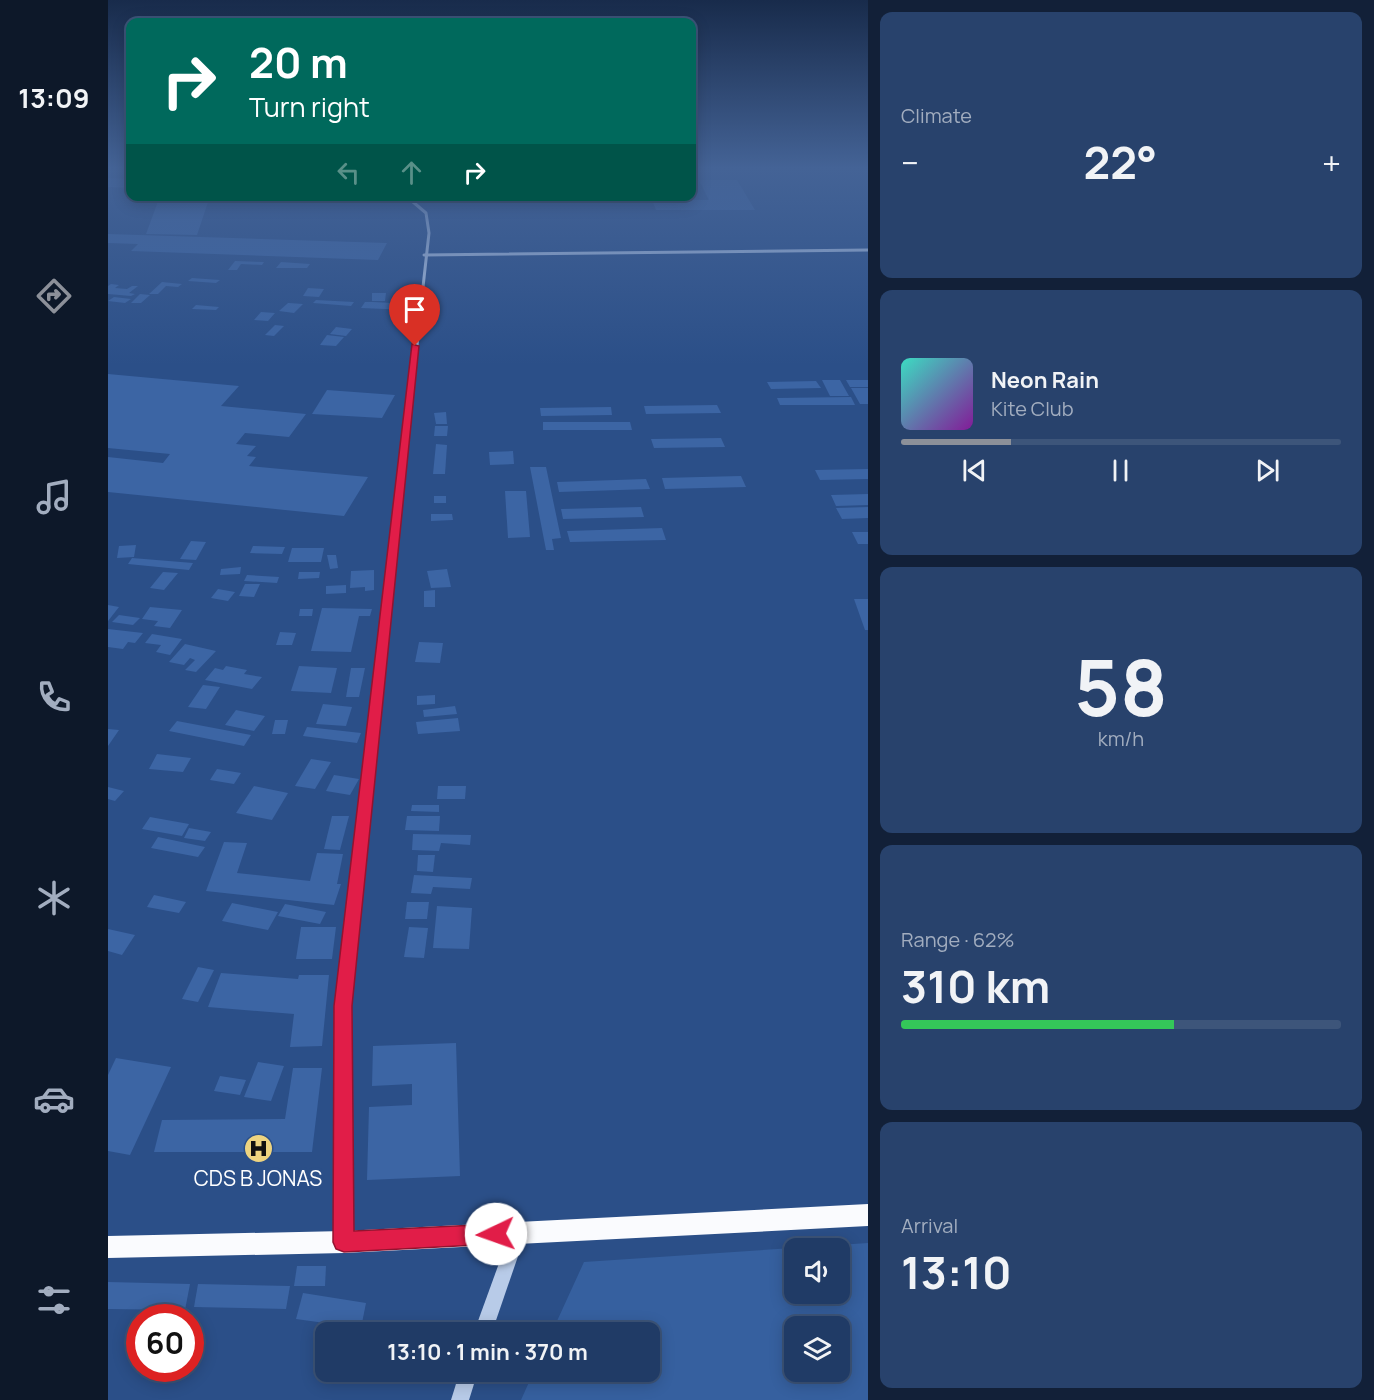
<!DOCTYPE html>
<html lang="en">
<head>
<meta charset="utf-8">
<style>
	:root { --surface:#203b66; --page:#28426c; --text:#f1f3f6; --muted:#a2adbf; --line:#3d557a; --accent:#8c9099 }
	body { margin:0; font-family:Manrope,sans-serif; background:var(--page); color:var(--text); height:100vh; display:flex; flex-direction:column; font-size:22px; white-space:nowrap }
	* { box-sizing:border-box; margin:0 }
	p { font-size:20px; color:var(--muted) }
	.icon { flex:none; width:33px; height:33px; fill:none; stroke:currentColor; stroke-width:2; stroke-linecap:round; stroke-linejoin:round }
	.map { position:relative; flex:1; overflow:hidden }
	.panel { display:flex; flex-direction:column; gap:12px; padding:12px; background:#122038; width:506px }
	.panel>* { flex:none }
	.guide { position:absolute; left:18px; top:18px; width:570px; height:183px; border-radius:12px; box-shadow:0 3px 15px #0003,0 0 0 2px var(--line); background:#00695c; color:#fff; overflow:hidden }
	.tools { position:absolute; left:676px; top:1238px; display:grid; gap:12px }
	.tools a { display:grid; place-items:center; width:66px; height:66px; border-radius:12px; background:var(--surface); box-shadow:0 3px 15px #0003,0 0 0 2px var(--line); font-size:30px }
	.speed { position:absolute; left:18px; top:1304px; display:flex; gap:12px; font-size:30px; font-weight:700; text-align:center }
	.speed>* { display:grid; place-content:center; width:78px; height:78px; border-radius:50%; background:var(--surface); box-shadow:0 3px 15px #0003,0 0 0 2px var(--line); line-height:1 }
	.speed .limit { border:9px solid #d22; background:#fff; color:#111 }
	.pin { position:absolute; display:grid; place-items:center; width:51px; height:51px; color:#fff; margin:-62px -26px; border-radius:50% 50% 50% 0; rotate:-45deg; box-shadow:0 0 6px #0007 }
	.pin .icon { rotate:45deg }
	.me { position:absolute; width:66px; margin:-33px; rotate:267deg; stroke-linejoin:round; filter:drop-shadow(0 0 4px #0008) }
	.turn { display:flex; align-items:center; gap:21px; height:126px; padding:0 24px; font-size:27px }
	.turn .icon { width:78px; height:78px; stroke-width:2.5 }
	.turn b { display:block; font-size:42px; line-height:51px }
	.lanes { display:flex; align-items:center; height:57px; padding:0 24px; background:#0003; justify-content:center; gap:30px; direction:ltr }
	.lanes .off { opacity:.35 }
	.big { font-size:45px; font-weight:700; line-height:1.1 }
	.panel .widget { flex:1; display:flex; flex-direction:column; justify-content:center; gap:9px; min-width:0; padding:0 21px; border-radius:12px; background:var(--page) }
	.panel .dial { align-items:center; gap:0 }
	.dial b { font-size:78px; line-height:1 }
	.song { display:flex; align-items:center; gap:18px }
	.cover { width:72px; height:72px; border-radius:9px; background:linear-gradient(135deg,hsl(170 70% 55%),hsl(290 70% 35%)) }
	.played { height:6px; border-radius:3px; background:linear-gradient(90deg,var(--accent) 25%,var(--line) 25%) }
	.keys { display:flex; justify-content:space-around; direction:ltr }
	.heat { display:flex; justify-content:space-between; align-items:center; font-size:33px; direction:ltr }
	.charge { height:9px; border-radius:4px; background:linear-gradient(90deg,#34c759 62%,var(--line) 0) }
	.trip { position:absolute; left:207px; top:1322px; width:345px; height:60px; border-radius:12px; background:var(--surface); box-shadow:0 3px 15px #0003,0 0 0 2px var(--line); font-weight:700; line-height:60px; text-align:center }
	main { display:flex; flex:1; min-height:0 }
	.tabs { display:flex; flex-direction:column; width:108px; justify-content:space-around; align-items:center; background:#0d1829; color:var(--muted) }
	.tabs .icon { width:42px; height:42px }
	.tabs .on { color:var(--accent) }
	.tabs b { font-size:27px; color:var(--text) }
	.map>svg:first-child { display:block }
	.green { fill:#36609f; fill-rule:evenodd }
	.building { fill:#3c65a4 }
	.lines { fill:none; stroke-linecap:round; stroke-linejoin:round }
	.minor-far4 { stroke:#b8cbe8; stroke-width:3 }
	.minor-far3 { stroke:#b8cbe8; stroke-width:4 }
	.minor-far2 { stroke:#b8cbe8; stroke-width:5 }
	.minor-far1 { stroke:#b8cbe8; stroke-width:7 }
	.minor { stroke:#b8cbe8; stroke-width:9 }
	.tertiary { fill:#b8cbe8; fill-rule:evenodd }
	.primary { fill:#fafbfe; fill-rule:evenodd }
	.route { fill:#e11d48; stroke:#92132f; stroke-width:1.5 }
	.labels { text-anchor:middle; stroke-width:6; stroke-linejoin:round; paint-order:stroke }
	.near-poi-label { font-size:21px; fill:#fff; stroke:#2b4f88 }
</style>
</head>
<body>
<main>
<nav class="tabs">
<b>13:09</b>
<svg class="icon on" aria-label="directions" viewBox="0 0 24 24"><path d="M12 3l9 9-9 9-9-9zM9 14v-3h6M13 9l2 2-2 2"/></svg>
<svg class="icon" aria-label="music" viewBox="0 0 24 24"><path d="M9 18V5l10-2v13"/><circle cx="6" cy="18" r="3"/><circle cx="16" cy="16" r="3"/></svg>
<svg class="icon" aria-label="phone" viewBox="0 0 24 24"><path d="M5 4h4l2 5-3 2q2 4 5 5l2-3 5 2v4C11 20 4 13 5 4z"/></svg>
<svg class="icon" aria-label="climate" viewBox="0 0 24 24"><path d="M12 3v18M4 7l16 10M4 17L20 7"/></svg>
<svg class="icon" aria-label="car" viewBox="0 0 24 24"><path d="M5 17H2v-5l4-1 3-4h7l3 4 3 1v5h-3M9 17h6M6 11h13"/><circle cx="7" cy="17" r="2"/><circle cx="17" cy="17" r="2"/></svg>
<svg class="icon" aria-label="filters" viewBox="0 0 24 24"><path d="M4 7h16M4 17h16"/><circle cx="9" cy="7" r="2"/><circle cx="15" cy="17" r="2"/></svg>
</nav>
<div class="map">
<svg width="761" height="1400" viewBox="0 0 761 1400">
	<rect width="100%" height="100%" fill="#2b4f88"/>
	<!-- green -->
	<path class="green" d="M760,1243V1400H413L426,1371H542V1332H444L476,1262ZM687,1248H732V1293H687ZM687,1326H732V1371H687Z"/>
	<!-- building -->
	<g class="building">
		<path d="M0,178L22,179V188L0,187Z"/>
		<path d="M591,180H629L647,210H548L544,200H601Z"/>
		<path d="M52,196H102L89,235L38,234Z"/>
		<path d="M0,234L279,243L270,260L23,251L30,244L0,243Z"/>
		<path d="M127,261L156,262L154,265L133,264L129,270H120Z"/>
		<path d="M173,262L202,264L199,268H168Z"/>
		<path d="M84,278L112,280L108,283L80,281Z"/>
		<path d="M54,282L74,284L70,287L58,286L50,294H41Z"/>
		<path d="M3,284L11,285L7,288L19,289L24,286H30L21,293L27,294L23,296L0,294V286Z"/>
		<path d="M200,288L216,289L211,297L195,296Z"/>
		<path d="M264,293H278L277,301H264Z"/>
		<path d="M32,294L42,295L33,303H23Z"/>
		<path d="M6,297L23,299L17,303L0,301Z"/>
		<path d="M208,300L246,302L243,306L205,303Z"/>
		<path d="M257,302H265L304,304L301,310L253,308Z"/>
		<path d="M180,303H181L195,304L186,313L171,311Z"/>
		<path d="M88,305L111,307L108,310L84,309Z"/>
		<path d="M153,312L167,313L160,321L146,320Z"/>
		<path d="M167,325L176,326L166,336L157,335Z"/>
		<path d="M228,327L244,329L238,336L222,334Z"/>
		<path d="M219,335L236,337L228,346L212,345Z"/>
		<path d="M0,374L131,386L113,406L198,414L181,437L137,433L128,444L148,446L139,456L148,457L141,466L260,477L236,516L0,492V457L55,463L62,454L0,448Z"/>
		<path d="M714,380H732L741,396H722Z"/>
		<path d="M738,380H761V387H742Z"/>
		<path d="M708,381L713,388L663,389L659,382Z"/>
		<path d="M743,388H761V404H752Z"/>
		<path d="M219,390L287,395L274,418L204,414Z"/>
		<path d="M743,397L747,405H672L669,398Z"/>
		<path d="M609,405L613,413L538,414L536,406Z"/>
		<path d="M503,407L504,415L433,416L432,408Z"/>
		<path d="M338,412L339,424H328L326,413Z"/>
		<path d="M435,422H522L524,430H435Z"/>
		<path d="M327,426H340L339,436H326Z"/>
		<path d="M613,438L617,447L546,448L543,439Z"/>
		<path d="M328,444L339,445L337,474H325Z"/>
		<path d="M405,451L406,464L382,465L381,452Z"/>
		<path d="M422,467H438L453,538L444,539L446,550H438Z"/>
		<path d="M761,469V479L712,480L707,470Z"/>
		<path d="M633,476L638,487L557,489L554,478Z"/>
		<path d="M538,479L542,489L451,492L449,482Z"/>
		<path d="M397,491H418L422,537L400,538Z"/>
		<path d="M761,494V505L728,506L723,495Z"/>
		<rect x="326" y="496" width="12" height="7"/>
		<path d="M533,507L536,517L455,519L453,509Z"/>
		<path d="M761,507V518L734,519L728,508Z"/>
		<path d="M323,514H344L345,520L323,521Z"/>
		<path d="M554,528L558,540L462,542L459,531Z"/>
		<path d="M744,532H761V544H750Z"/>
		<path d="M83,541L98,542L88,560L72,559Z"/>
		<path d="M28,545L26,557L9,558L11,546Z"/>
		<path d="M145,546L177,547L174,554L142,553Z"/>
		<path d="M184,548H216L213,562H180Z"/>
		<path d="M219,555H228L230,568L222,569Z"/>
		<path d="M24,558L85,563L81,570L20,564Z"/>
		<path d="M133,567L132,574L112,575L113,569Z"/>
		<path d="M339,569L343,587L323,588L319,571Z"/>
		<path d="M266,570V590L257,591V587L242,588L243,571Z"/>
		<path d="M55,572L70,573L56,590L42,588Z"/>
		<path d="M191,572H212L211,578L190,579Z"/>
		<path d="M139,575L171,577L169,583L136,581Z"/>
		<path d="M137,584H152L146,597L131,596Z"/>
		<path d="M238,585V593L218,594V586Z"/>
		<path d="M110,589L127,592L120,601L103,598Z"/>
		<path d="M327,590V607H316V591Z"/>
		<path d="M746,599H761V630H757Z"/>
		<path d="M0,605L11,607L0,621Z"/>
		<path d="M42,607L74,610L62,628L46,626L50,621L34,619Z"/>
		<path d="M214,608L264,609L262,616H251L243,652L203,651Z"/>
		<path d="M192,609H205L204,616H191Z"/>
		<path d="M11,615L32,618L25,625L4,622Z"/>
		<path d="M0,629L35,633L27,643L20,642L15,649L0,647Z"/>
		<path d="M172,632L188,633L184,645H168Z"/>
		<path d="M44,634L74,639L62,655L48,652L53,645L37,643Z"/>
		<path d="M311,642L335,643L332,663L307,662Z"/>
		<path d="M77,644L108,651L88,672L77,670L87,660L82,658L76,665L61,662Z"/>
		<path d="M118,666L139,670L136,674L154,677L144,689L97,680L107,668L115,670Z"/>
		<path d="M191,666L229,668L223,693L183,691Z"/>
		<path d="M243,668H257L251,697H238Z"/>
		<path d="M95,685L112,687L98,709L80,707Z"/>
		<path d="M327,695V704L309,705V696Z"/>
		<path d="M215,704L244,707L238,726L208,724Z"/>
		<path d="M347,706L349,714L316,717L315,710Z"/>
		<path d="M128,710L157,716L146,731L117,725Z"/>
		<path d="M350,718L352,731L310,734L308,722Z"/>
		<path d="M167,720H180L177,734H164Z"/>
		<path d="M69,721L143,735L136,746L61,731Z"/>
		<path d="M199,727L253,733L249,743L195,736Z"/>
		<path d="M0,729L11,730L0,746Z"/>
		<path d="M49,754L83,758L75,772L41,769Z"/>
		<path d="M203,759L223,762L207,789L187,786Z"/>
		<path d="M109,769L133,773L126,784L102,780Z"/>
		<path d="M226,775L251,779L242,795L218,791Z"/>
		<path d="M146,786L180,793L164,820L128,813Z"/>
		<path d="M330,786H358L357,799H329Z"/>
		<path d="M0,787L16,791L7,801L0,799Z"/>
		<path d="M304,805H331V812L303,811Z"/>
		<path d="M224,816H241L232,850L216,849Z"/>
		<path d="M299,816H332L331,831L297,830Z"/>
		<path d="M42,817L81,824L74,836L34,829Z"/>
		<path d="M81,828L103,832L97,841L76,838Z"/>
		<path d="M305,834L363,835L362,845L333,843L331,851L304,850Z"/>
		<path d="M50,837L97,847L90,857L43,848Z"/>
		<path d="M116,842L139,843L129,873L202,881L209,853L235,854L229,884H233L226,905L98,891Z"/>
		<path d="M310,855H327L325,872L309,871Z"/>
		<path d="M306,875L364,878L362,889L325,887L323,894L303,893Z"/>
		<path d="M46,895L78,902L71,913L39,907Z"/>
		<path d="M299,902H321L319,919H297Z"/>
		<path d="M124,903L170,912L160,930L114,921Z"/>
		<path d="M177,904L218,912L212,924L170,916Z"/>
		<path d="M329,906L364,908L361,949L325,948Z"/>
		<path d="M193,927H228L224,959H188Z"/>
		<path d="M301,927L320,928L316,958L296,957Z"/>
		<path d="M0,929L27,935L14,955L0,951Z"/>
		<path d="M90,967L106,970L90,1002L74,999Z"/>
		<path d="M113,973L190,979L191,975H221L214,1046L182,1047L186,1014L100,1007Z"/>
		<path d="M348,1043L352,1176L259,1180L261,1107L304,1105V1084L264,1086L265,1046Z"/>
		<path d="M8,1058L63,1067L22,1155L0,1151V1075Z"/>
		<path d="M150,1062L176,1066L163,1101L136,1097Z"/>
		<path d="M185,1068H214L204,1152H46L54,1120L177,1119Z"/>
		<path d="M112,1076L138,1080L132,1095L106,1091Z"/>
		<path d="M189,1266H218L217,1286H186Z"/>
		<path d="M0,1282L82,1284L77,1310L0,1309Z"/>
		<path d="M90,1284L182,1286L178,1309L86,1307Z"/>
		<path d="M195,1293L258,1303L253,1328L188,1319Z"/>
	</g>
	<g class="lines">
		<!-- minor-far4 -->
		<g class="minor-far4">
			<path d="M298,196L318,213L321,233L313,305"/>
			<path d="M316,255L761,250"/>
		</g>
		<!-- minor-far3 -->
		<path class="minor-far3" d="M294,480L313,303"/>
		<!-- minor-far2 -->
		<path class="minor-far2" d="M268,709L294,479"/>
		<!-- minor-far1 -->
		<path class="minor-far1" d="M235,1009L268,708"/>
		<!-- minor -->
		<path class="minor" d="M235,1008L236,1238"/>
		<!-- tertiary -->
		<g class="tertiary">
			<path d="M410,1225L416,1228L418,1233L384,1332H366L402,1233L404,1228Z"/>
			<path d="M352,1371H370L361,1400H343Z"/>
		</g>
		<!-- primary -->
		<path class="primary" d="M761,1204V1226L236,1253L0,1258V1236L236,1231Z"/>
	</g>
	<!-- sky -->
	<linearGradient id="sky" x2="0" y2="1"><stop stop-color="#182b4b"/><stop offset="0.46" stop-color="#446396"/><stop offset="1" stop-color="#446396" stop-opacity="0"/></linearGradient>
	<rect width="761" height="365" fill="url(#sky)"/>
	<!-- route -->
	<path class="route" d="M304,344L311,346L244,1006L246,1231L388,1224L396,1227L399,1234L396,1241L388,1244L236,1252L228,1249L225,1242L226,1006Z"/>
	<!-- icons -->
	<defs>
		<symbol id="hospital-disc" viewBox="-11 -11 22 22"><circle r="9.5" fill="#eed480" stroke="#2b4f88"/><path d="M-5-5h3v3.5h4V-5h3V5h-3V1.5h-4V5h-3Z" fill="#111"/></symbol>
	</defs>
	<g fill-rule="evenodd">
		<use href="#hospital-disc" x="134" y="1132" width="33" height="33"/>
	</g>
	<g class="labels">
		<!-- near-poi labels -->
		<g class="near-poi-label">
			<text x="150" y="1186">CDS B JONAS</text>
		</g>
	</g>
</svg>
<div class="tools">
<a><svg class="icon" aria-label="sound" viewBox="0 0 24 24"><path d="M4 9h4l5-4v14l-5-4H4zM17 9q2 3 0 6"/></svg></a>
<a><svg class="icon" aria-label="layers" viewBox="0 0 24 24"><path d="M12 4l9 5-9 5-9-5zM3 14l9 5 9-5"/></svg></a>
</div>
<div class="speed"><div class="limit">60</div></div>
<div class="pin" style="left:307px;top:346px;background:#d93025"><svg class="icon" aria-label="arrive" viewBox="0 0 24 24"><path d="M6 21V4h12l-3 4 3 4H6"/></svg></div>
<svg class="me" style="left:388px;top:1234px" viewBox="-20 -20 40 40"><circle r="19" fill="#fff"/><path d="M0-13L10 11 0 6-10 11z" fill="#e11d48"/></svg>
<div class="trip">13:10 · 1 min · 370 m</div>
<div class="guide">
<div class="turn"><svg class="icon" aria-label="right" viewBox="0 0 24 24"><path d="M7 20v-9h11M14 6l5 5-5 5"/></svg><div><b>20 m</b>Turn right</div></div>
<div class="lanes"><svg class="icon off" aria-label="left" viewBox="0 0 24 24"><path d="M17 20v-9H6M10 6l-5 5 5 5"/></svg><svg class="icon off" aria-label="ahead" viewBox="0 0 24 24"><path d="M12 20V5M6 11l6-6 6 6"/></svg><svg class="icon" aria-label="right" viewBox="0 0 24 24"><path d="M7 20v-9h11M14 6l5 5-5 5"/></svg></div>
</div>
</div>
<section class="panel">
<div class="widget"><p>Climate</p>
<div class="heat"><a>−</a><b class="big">22°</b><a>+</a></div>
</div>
<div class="widget">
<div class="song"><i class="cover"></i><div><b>Neon Rain</b><p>Kite Club</p></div></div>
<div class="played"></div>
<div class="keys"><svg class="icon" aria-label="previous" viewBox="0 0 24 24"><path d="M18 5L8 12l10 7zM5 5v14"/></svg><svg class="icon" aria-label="pause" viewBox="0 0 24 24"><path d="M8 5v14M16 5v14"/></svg><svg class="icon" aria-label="next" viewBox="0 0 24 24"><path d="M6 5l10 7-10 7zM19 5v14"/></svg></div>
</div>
<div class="widget dial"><b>58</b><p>km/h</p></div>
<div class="widget"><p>Range · 62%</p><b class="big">310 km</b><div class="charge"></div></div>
<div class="widget"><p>Arrival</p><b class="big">13:10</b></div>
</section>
</main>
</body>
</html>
